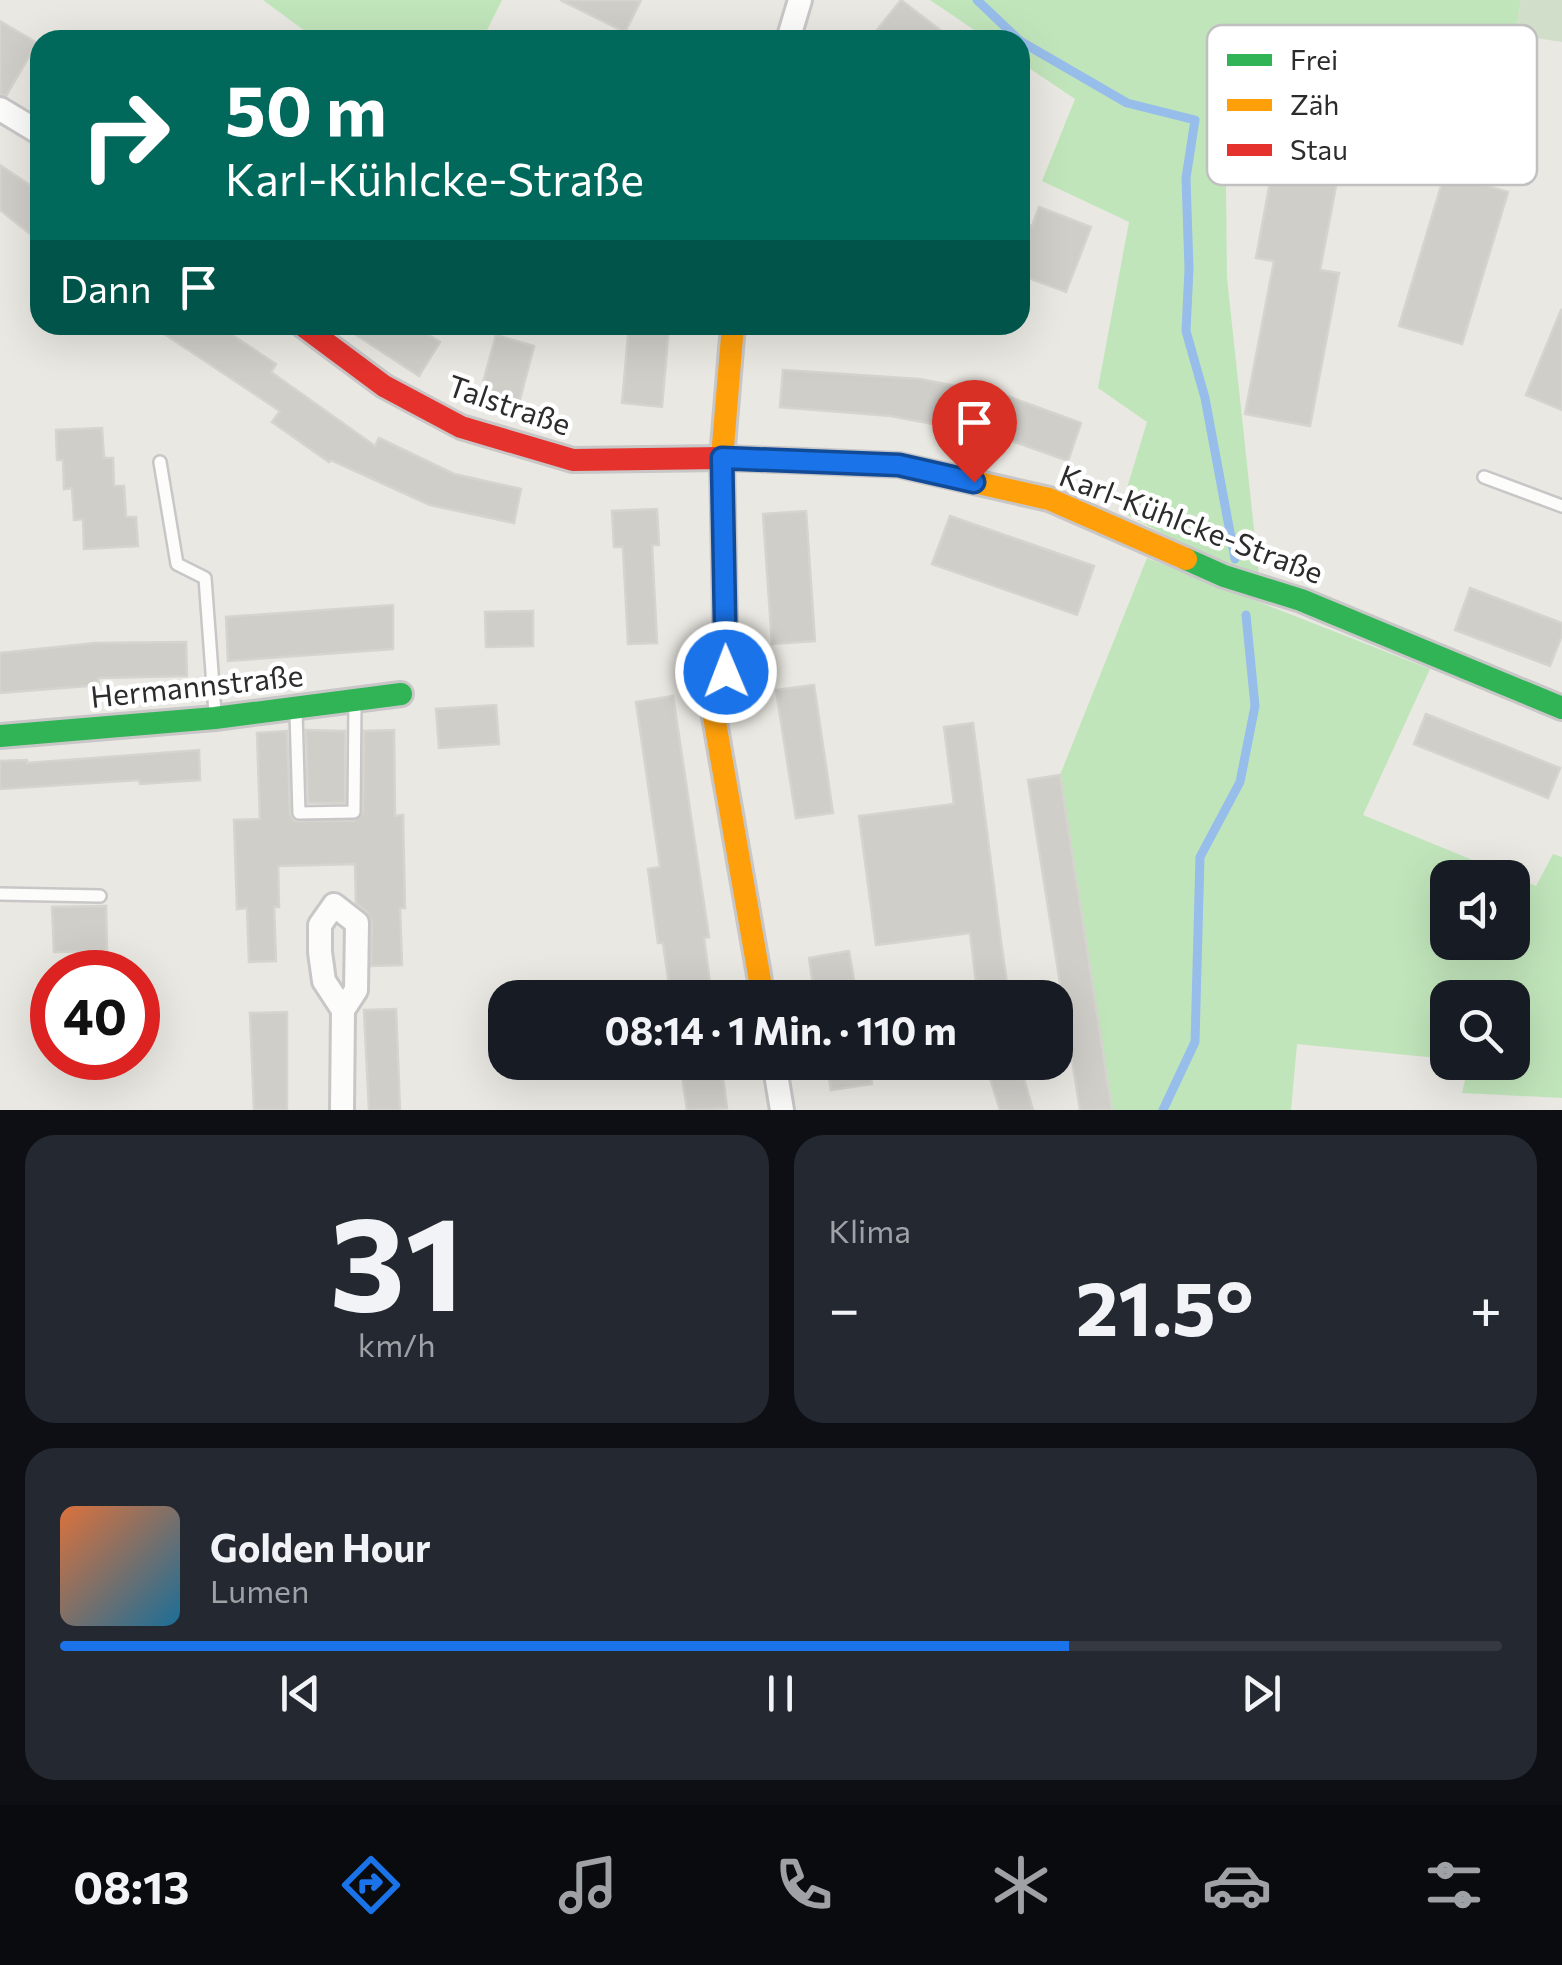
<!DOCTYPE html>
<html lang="de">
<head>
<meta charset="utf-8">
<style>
	:root { --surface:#171b24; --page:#242831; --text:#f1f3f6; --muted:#9ea1a6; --line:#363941; --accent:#1a73e8 }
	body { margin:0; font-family:Commissioner,sans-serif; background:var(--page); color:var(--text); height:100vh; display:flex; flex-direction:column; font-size:38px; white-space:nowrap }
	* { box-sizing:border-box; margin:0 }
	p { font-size:32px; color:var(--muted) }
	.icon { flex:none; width:55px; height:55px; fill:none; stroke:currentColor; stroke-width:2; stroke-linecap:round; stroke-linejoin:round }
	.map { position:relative; height:1110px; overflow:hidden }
	.details { display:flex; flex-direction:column; gap:25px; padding:25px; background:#0d0f14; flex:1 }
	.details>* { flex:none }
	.hud { position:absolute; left:30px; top:30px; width:1000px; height:305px; border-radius:30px; box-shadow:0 10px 40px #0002; background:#00695c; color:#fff; overflow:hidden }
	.fabs { position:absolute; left:1430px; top:860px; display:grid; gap:20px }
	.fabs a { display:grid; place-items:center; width:100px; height:100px; border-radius:20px; background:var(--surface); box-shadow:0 10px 40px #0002; font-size:50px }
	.speed { position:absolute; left:30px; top:950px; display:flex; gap:20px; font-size:50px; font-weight:700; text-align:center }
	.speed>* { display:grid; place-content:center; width:130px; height:130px; border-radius:50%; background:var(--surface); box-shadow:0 10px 40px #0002; line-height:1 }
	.speed .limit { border:15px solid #d22; background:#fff; color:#111 }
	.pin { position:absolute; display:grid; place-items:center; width:85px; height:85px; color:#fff; margin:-102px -42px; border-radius:50% 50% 50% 0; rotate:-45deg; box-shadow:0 0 10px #0007 }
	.pin .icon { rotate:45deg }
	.me { position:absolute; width:110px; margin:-55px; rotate:359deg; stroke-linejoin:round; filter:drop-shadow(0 0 8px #0008) }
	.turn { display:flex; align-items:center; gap:35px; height:210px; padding:0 30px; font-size:45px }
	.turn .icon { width:130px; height:130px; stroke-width:2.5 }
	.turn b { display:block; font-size:70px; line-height:85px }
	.then { display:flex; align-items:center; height:95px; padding:0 30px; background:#0003; gap:20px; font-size:38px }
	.big { font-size:75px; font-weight:700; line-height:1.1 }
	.details .card { flex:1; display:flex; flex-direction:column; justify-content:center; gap:15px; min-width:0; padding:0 35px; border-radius:30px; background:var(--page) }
	.details .dial { align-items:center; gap:0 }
	.dial b { font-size:130px; line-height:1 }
	.song { display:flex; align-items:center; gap:30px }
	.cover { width:120px; height:120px; border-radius:15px; background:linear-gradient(135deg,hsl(20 70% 55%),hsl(200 70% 35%)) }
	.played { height:10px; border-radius:5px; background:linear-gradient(90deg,var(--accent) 70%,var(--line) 70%) }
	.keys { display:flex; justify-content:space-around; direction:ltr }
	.heat { display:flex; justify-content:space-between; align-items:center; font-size:55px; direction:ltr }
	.details .tiles { flex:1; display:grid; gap:25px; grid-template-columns:1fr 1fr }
	.card:last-child { grid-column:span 2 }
	.trip { position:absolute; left:488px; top:980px; width:585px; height:100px; border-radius:30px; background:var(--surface); box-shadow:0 10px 40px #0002; font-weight:700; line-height:100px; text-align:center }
	.dock { display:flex; height:160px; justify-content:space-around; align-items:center; background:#090b0e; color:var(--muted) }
	.dock .icon { width:70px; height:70px }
	.dock .selected { color:var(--accent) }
	.dock b { font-size:45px; color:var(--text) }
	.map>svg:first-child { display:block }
	.green { fill:#c1e5bb; fill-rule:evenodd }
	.cemetery { fill:#d1dfca }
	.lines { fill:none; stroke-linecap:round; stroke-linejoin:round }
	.stream { stroke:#97bdea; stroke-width:9 }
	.building { fill:#cfcec9; stroke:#d5d4ce; stroke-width:2.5 }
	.lane-casing { stroke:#c8c6c7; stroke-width:16 }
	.street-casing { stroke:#c8c6c7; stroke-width:28 }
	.fast-casing { stroke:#c8c6c7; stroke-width:28 }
	.slow-casing { stroke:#c8c6c7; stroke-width:28 }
	.jam-casing { stroke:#c8c6c7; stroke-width:28 }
	.lane { stroke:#fcfcfb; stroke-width:11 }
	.street { stroke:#fcfcfb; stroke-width:22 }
	.fast { stroke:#30b455; stroke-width:22 }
	.slow { stroke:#ff9f0a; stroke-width:22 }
	.jam { stroke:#e5322d; stroke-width:22 }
	.route-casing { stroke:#114b97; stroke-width:25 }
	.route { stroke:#1a73e8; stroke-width:18 }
	.labels { text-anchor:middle; stroke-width:9; stroke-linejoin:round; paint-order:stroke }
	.street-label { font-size:30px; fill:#2c2c2c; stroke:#fff }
	.key { fill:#fff; stroke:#c0c0c0; stroke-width:2.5 }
	.key-label { font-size:28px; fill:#2c2c2c }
</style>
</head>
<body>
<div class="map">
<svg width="1562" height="1110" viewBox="0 0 1562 1110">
	<rect width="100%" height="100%" fill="#eae8e2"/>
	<!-- green -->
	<g class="green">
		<path d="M263,0H502L482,40H317Z"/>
		<path d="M930,0H1521L1515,35L1341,58L1256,43L1226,185L1227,278L1260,585L1120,511L1147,422L1098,388L1129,222L1042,181L1075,99L1020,62V40H989Z"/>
		<path d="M1147,558L1430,669L1363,815L1536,886L1553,854L1562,857V1098L1462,1093L1469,1063L1512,1062V998H1448L1447,1059L1297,1044L1291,1110H1112L1060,775ZM1448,878H1512V942H1448Z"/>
	</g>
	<!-- cemetery -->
	<path class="cemetery" d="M1521,0H1562V42L1515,35Z"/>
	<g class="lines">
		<!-- stream -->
		<g class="stream">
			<path d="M977,0L1019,40"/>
			<path d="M1020,41L1127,103L1195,120L1186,178L1189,269L1186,331L1205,398L1235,559"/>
			<path d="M1163,1110L1195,1042L1200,857L1240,782L1255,706L1246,615"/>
		</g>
	</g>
	<!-- building -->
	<g class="building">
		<path d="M560,0H641L625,32Z"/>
		<path d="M901,0L953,40H869Z"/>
		<path d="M0,21L37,43L6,96L0,94Z"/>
		<path d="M1286,95L1351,107L1320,270L1339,273L1310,426L1245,414L1274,261L1256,258Z"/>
		<path d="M0,165L40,192V242L0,210Z"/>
		<path d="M1445,173L1508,192L1462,344L1399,326Z"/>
		<path d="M1039,207L1091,227L1066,292L1020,275V221L1032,226Z"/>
		<path d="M1561,310H1562V410L1526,395Z"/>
		<path d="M151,325H217L276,364L271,372L375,446L379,438L454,474L521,489L514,523L430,505L331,460L329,462L272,422L280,411Z"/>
		<path d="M341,325H412L440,342L419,376Z"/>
		<path d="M629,325H669L662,407L622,403Z"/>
		<path d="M496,335L534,346L518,407L479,397Z"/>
		<path d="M783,370L919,379L1004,395L1081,423L1068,461L998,436L943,426L891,416L780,407Z"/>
		<path d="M102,428L104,458H113L114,486H124L126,517H136L138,546L84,549L83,519L74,520L72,488L64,489L63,460H57L56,430Z"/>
		<path d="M657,509L659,545H652L657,643L628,644L623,547H614L612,511Z"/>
		<path d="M806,511L815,641L772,644L763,514Z"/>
		<path d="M950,516L1094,566L1077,615L932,564Z"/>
		<path d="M1470,588L1562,623V635L1550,666L1455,630Z"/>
		<path d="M393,605V649L228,661L226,617Z"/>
		<path d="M533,611V646L486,647L485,612Z"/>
		<path d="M186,642L187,676L98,678L99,685L0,693V653L95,643Z"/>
		<path d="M814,685L833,813L796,818L776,690Z"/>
		<path d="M673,696L709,937L704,938L712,998H671L663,943H658L648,869L660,867L636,702Z"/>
		<path d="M496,705L499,744L439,748L436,709Z"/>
		<path d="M1426,714L1560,768L1548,798L1414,744Z"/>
		<path d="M973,723L1001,941L1009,998H978L970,933L876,945L859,816L954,804L944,727Z"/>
		<path d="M306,730L345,731V803H308Z"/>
		<path d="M394,730L395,816L403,815L405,908H400L402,965L371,966L372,922L367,912L356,903L355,864L278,866L279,907H274L276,961L249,962L247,908L237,909L234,820L260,819L257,733L287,731L290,813L294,821H354L363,812L364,731Z"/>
		<path d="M199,750L200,780L140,784L139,780L0,789V761L27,760V763Z"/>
		<path d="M1060,775L1112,1110H1080L1028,780Z"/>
		<path d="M106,906L107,951L54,952L52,907Z"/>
		<path d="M849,951L857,998H815L809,958Z"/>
		<path d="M396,1009L400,1110H369L364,1010Z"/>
		<path d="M287,1012V1110H254L250,1013Z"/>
		<path d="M680,1062H721L727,1108L687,1110Z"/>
		<path d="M826,1062H868L872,1084L831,1090Z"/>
		<path d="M985,1062H1019L1033,1110H1000Z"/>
	</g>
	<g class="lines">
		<defs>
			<g id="lane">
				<path d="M160,462L177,564L205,578L215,713"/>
				<path d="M1484,477L1562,506"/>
				<path d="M296,712L299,813L354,812L355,701"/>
				<path d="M0,894L100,896"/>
			</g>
			<g id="street">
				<path d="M788,40L800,0"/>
				<path d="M0,109L40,133"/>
				<path d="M774,1062L782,1110"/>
				<path d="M342,1110L343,1010L356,990L357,923L334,905L320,925V952L324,981L343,1010"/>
			</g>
			<g id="fast">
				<path d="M1186,559L1224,576L1301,600L1562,708"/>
				<path d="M0,736L215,718L401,694"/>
			</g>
			<g id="slow">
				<path d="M733,325L722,458L726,672L712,705L763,998"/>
				<path d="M804,461L899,465L1049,499L1186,559"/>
			</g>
			<path id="jam" d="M302,325L384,386L461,427L573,460L722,458L804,461"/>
		</defs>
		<!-- lane casing -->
		<use href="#lane" class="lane-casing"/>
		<!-- street casing -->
		<use href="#street" class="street-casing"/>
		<!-- fast casing -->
		<use href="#fast" class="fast-casing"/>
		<!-- slow casing -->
		<use href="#slow" class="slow-casing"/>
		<!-- jam casing -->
		<use href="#jam" class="jam-casing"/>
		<!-- lane -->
		<use href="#lane" class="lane"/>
		<!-- street -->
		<use href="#street" class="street"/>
		<!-- fast -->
		<use href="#fast" class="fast"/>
		<!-- slow -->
		<use href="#slow" class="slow"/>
		<!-- jam -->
		<use href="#jam" class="jam"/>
	</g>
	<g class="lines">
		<defs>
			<path id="route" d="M726,672L722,458L899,465L974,482"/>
		</defs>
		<!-- route casing -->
		<use href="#route" class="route-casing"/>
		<!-- route -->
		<use href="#route" class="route"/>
	</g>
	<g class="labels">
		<!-- street labels -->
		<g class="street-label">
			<text transform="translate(509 406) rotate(19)" y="10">Talstraße</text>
			<text transform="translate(1191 525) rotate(21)" y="10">Karl-Kühlcke-Straße</text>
			<text transform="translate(197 687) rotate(-6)" y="10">Hermannstraße</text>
		</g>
	</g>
	<!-- legend -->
	<rect x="1207" y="25" width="330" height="160" rx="15" class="key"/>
	<rect x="1227" y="54" width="45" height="12" fill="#30b455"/>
	<rect x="1227" y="99" width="45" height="12" fill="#ff9f0a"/>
	<rect x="1227" y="144" width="45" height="12" fill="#e5322d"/>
	<g class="key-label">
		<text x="1290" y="70">Frei</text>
		<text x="1290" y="115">Zäh</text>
		<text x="1290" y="160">Stau</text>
	</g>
</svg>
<div class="fabs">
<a><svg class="icon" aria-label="sound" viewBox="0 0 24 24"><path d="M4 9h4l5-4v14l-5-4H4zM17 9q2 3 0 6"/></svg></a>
<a><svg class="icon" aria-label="search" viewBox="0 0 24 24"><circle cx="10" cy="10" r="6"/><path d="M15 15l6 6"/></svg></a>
</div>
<div class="speed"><div class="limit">40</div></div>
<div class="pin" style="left:974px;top:482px;background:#d93025"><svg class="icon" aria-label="arrive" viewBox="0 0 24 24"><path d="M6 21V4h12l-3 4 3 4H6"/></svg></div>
<svg class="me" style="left:726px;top:672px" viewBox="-20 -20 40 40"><circle r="17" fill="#1a73e8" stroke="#fff" stroke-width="3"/><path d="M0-11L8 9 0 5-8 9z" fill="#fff"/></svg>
<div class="trip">08:14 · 1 Min. · 110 m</div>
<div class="hud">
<div class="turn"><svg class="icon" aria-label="right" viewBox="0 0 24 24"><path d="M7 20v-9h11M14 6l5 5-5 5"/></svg><div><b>50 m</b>Karl-Kühlcke-Straße</div></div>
<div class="then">Dann<svg class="icon" aria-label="arrive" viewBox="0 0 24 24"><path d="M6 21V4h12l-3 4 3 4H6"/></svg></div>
</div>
</div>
<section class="details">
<div class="tiles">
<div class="card dial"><b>31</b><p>km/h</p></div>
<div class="card"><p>Klima</p>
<div class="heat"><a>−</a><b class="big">21.5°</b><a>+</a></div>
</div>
<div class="card">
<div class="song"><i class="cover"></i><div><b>Golden Hour</b><p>Lumen</p></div></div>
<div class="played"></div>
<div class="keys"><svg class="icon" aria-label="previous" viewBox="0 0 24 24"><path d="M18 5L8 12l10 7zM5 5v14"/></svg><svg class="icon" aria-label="pause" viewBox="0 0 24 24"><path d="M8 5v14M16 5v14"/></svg><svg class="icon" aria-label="next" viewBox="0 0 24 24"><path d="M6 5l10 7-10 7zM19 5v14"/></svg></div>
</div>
</div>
</section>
<nav class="dock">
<b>08:13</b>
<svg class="icon selected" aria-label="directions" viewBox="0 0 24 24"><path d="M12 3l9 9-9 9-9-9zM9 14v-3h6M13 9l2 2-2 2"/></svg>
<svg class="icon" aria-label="music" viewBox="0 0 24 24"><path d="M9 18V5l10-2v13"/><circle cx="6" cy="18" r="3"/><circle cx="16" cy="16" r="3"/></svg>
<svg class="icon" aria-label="phone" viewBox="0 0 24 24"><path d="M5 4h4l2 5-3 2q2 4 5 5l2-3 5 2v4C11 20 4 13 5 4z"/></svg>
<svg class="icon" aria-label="climate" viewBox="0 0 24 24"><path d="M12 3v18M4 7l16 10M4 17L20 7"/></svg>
<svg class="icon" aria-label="car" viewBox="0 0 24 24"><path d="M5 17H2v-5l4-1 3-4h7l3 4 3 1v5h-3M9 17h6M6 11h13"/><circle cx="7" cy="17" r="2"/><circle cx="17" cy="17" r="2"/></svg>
<svg class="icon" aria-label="filters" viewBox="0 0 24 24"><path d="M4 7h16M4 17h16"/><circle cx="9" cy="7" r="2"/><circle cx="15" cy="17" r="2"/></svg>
</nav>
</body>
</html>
